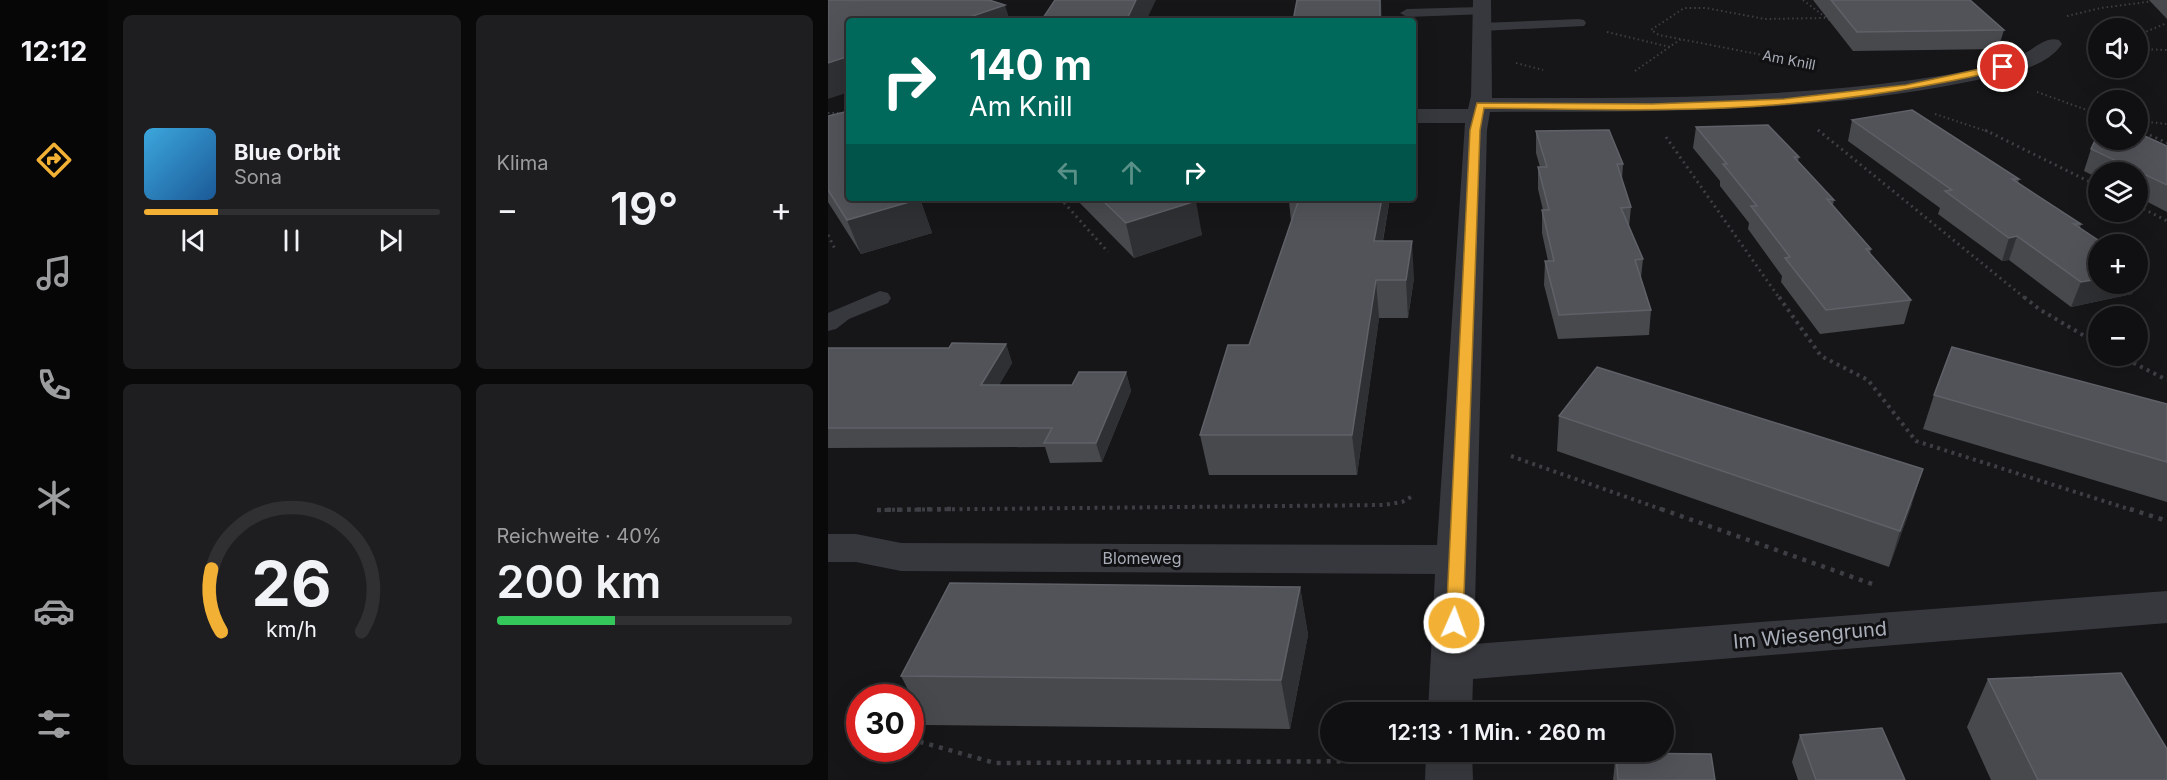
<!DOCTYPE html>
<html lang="de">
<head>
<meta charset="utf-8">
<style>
	:root { --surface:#101012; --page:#1e1e20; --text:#f1f3f6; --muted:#9c9d9f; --line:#303032; --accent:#f2b134 }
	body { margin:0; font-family:Inter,sans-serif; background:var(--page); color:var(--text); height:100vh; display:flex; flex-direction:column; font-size:22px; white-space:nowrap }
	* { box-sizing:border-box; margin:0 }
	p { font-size:20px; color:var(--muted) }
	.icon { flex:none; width:33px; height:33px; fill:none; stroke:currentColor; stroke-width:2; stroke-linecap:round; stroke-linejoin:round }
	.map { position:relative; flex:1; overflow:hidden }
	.sheet { display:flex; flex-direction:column; gap:15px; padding:15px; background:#09090a; width:720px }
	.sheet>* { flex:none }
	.hud { position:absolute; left:18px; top:18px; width:570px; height:183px; border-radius:6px; box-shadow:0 6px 24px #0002,0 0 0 2px var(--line); background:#00695c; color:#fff; overflow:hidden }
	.fabs { position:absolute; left:1260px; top:18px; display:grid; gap:12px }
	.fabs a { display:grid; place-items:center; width:60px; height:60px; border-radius:50%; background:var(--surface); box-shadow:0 6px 24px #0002,0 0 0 2px var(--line); font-size:30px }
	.speed { position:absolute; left:18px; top:684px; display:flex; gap:12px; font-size:30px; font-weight:700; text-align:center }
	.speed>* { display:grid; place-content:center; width:78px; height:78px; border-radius:50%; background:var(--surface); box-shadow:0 6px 24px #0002,0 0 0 2px var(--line); line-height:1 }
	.speed .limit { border:9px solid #d22; background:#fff; color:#111 }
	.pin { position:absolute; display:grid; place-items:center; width:51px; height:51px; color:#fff; margin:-26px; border:3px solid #fff; border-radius:50%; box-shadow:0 2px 6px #0007 }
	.me { position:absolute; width:66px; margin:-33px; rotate:2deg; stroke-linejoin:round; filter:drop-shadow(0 0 4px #0008) }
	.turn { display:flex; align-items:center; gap:21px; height:126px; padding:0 24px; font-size:27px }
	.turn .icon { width:78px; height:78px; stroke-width:2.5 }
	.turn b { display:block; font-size:42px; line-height:51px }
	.lanes { display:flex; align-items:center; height:57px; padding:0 24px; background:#0003; justify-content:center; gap:30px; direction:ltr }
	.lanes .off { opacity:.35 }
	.big { font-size:45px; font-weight:600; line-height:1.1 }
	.sheet .widget { flex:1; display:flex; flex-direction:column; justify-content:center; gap:9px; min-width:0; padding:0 21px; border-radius:9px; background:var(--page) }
	.sheet .dial { align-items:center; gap:0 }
	.dial svg { height:156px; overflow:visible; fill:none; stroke:var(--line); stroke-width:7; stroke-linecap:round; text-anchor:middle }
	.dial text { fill:var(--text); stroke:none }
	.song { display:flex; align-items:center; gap:18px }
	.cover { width:72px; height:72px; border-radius:9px; background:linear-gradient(135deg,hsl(200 70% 55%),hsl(210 70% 35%)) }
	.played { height:6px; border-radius:3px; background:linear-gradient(90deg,var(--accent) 25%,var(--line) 25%) }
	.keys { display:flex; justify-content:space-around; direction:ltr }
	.heat { display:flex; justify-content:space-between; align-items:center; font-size:33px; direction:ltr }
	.charge { height:9px; border-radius:4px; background:linear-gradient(90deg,#34c759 40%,var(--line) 0) }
	.sheet .tiles { flex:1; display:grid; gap:15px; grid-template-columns:repeat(2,1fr) }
	.trip { position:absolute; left:492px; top:702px; width:354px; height:60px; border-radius:30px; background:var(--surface); box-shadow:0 6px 24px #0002,0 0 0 2px var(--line); font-weight:600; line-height:60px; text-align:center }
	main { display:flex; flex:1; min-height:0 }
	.tabs { display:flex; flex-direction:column; width:108px; justify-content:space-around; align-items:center; background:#060607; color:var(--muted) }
	.tabs .icon { width:42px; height:42px }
	.tabs .on { color:var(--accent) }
	.tabs b { font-size:27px; color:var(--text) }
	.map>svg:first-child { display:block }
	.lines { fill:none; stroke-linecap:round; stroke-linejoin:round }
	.path-far3 { stroke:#3d3f44; stroke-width:2; stroke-dasharray:1.5 3; stroke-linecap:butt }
	.path-far2 { stroke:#3d3f44; stroke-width:3; stroke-dasharray:2 4; stroke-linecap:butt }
	.path-far1 { stroke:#3d3f44; stroke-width:4; stroke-dasharray:3 4.5; stroke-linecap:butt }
	.path { stroke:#3d3f44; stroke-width:4.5; stroke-dasharray:4 6; stroke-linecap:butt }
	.service { fill:#37383d; fill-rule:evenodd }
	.minor { fill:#37383d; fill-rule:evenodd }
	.wall { fill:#47494d }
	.shaded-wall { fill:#2f3033 }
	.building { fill:#525359; stroke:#5f6168; stroke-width:1.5 }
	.route { fill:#f2b134; stroke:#9d7322; stroke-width:1.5 }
	.labels { text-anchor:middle; stroke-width:6; stroke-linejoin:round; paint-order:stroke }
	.far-street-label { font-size:14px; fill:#a8adb8; stroke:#111113 }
	.street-label { font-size:16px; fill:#a8adb8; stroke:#111113 }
	.near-street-label { font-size:20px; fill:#a8adb8; stroke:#111113 }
</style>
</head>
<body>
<main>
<nav class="tabs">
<b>12:12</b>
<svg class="icon on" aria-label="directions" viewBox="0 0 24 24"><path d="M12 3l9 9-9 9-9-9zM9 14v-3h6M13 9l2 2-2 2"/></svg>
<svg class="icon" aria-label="music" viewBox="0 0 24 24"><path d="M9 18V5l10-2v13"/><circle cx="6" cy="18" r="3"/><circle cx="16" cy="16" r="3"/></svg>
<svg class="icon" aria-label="phone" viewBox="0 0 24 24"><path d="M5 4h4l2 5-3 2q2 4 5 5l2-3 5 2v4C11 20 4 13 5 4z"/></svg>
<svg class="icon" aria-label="climate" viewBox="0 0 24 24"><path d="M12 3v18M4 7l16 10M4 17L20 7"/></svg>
<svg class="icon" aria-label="car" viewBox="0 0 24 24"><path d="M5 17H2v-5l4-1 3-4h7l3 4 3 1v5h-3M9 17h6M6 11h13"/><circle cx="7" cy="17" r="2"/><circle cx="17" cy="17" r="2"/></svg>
<svg class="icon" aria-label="filters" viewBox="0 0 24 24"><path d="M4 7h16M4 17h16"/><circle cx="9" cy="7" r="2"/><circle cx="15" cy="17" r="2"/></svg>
</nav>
<section class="sheet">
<div class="tiles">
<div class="widget">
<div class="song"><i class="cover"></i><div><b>Blue Orbit</b><p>Sona</p></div></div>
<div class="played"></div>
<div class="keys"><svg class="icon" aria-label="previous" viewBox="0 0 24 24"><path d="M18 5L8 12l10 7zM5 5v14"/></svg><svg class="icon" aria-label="pause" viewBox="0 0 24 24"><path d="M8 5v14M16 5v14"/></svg><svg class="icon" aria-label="next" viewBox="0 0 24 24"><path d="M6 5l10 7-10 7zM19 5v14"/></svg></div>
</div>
<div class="widget"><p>Klima</p>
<div class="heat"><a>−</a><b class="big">19°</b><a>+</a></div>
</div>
<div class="widget dial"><svg viewBox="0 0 100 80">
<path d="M14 69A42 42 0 1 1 86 69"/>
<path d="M14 69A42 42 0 0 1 9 37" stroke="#f2b134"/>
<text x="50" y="56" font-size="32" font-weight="700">26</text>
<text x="50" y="72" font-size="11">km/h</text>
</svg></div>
<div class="widget"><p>Reichweite · 40%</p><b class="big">200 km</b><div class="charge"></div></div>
</div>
</section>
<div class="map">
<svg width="1339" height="780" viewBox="0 0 1339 780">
	<rect width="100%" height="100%" fill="#161618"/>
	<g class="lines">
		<!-- path-far3 -->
		<g class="path-far3">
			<path d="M975,0L1005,23"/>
			<path d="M1239,16L1273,8L1326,1"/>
			<path d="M779,32L842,47"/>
			<path d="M1310,35L1339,23"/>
			<path d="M1310,49L1339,50"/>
			<path d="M688,63L715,70"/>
			<path d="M976,63L831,35L823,30L856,8H878L937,19L997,18"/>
			<path d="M807,71L853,39"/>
			<path d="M1209,92L1270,114"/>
			<path d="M0,113H21"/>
			<path d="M1107,114L1161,132"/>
			<path d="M1310,121L1339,124"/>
			<path d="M990,130L992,132"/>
			<path d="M1310,130L1314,132"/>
		</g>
		<!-- path-far2 -->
		<g class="path-far2">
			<path d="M990,130L1198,299"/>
			<path d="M1157,130L1270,186"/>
			<path d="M1311,130L1339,143"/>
			<path d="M838,137L952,299"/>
			<path d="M232,198L280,252"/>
			<path d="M1310,206L1339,221"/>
			<path d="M0,235L8,251"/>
		</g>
		<!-- path-far1 -->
		<g class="path-far1">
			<path d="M951,297L993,356L1040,380L1088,441L1307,511"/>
			<path d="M1196,297L1211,309L1270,344"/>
			<path d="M1292,356L1339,380"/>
			<path d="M683,456L838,511"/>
			<path d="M49,510L556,505L574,502L585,496"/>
		</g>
		<!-- path -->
		<g class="path">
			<path d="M833,509L1047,585"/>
			<path d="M1302,509L1339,521"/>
			<path d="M49,510L123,509"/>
			<path d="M82,739L167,763L572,761"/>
		</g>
		<!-- service -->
		<g class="service">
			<path d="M653,7L658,8L660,11L658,14L579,17L572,13L579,9Z"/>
			<path d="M751,19L756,20L758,23L756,26L653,31L646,27L653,23Z"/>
			<path d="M52,291L60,293L63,298L60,303L21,319L8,329L0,331V313Z"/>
		</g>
		<!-- minor -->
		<g class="minor">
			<path d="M645,0H663L664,98C805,98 944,99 1084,80C1119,75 1158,69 1191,56C1205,51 1216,36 1231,40L1234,44C1215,72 1169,75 1139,82C981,114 822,111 662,112L659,130L646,644L1339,591V623L645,679L644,712H600L607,574L73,571L28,562H0V534H28L73,543L609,545L637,123H585V109H640L643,96Z"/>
			<path d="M598,752H644L645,780H597Z"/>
		</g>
	</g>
	<!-- wall -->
	<g class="wall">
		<path d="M985,0H1142L1176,30L1170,49L1025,51Z"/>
		<path d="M1321,0H1339V19Z"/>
		<path d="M0,116L92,199L104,233L33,254L0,202Z"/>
		<path d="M1024,120L1191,179L1190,183L1253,224L1252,228L1270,284H1308L1304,294L1243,307L1181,260L1174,261L1110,214L1112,208L1020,141Z"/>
		<path d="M868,127L971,157L970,161L1006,200L1005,205L1043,249L1042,254L1083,300L1076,324L992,334L953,282L954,276L920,229L921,223L892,186V181L865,148Z"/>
		<path d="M708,131L795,164L794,180L803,207L801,227L815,259L813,278L823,310L821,335L730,339L716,285L717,261H720L714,233V210H715L710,189V167H712L708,153Z"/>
		<path d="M1339,146V212L1310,197V172H1270V178L1256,171L1263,149Z"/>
		<path d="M247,198H364L374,235L306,258Z"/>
		<path d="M462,198H562L555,241L586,278L580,318H551L529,475H381L372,435L421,345L463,221L461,201Z"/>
		<path d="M178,344L184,363L171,385H244L298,372L303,391L274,462L222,463L217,447L0,448V348H121Z"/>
		<path d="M1106,395L1339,404V502L1095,429Z"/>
		<path d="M731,416L1084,504L1061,567L729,451Z"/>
		<path d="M472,587L480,635L462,729L98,725L73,676Z"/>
		<path d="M1160,679L1339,780H1163L1139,727Z"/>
		<path d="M972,735L1077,780H970L964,762Z"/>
		<path d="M788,753L887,780H785Z"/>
	</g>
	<!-- shaded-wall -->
	<g class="shaded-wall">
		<path d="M308,0H328L318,21H298Z"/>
		<path d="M552,0H553L554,21H552Z"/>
		<path d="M177,5L182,21H130Z"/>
		<path d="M21,56V92L0,99V63Z"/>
		<path d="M554,198H562L548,278L546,241Z"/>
		<path d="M92,199L104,233L33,254L19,220Z"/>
		<path d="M368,201L374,235L306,258L298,223Z"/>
		<path d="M1189,236L1181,260L1174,261L1181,238Z"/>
		<path d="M584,241L586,278L580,318L578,280Z"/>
		<path d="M1314,270L1310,280V271Z"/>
		<path d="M1270,279V284H1308L1304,294L1243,307L1253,282Z"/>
		<path d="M548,280L551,318L529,475L524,435Z"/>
		<path d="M178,344L184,363L160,404L153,385Z"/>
		<path d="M298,372L303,391L274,462L268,443Z"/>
		<path d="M1095,469L1084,504L1061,567L1072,531Z"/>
		<path d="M472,587L480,635L462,729L453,680Z"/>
	</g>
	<!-- building -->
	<g class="building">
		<path d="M0,0H161L177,5L130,21H21V56L0,63Z"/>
		<path d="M227,0H308L298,21H213Z"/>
		<path d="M469,0H552V21H465Z"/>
		<path d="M1003,0H1142L1176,30L1029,32Z"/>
		<path d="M1084,110L1191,179H1184L1253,224H1246L1276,244H1270V279L1253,282L1189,236L1181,238L1117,191L1124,190L1024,120Z"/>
		<path d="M21,111V198H91L92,199L19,220L0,190V116Z"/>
		<path d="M940,125L971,157H966L1006,200L999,199L1043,249H1038L1083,300L998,310L957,258L962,257L923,206H929L895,164H899L868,127Z"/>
		<path d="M781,130L795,164H789L803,207L793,208L815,259L807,260L823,310L731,315L717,261H726L714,210H721L710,167H719L708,131Z"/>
		<path d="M1310,133L1339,146V185L1263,149L1270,134V140H1310Z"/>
		<path d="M272,198H364L368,201L298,223Z"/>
		<path d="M462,198H554L546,241H584L578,280H548L524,435H372L400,345H421L470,202L461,201Z"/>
		<path d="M124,343L178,344L153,385H244L251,372H298L268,443H216L224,428H0V348H121Z"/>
		<path d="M1124,347L1339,404V462L1106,395Z"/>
		<path d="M769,367L1095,469L1072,531L731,416Z"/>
		<path d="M122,583L472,587L453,680L73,676Z"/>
		<path d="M1293,673L1339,749V780H1210L1160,679Z"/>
		<path d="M1054,728L1077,780H988L972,735Z"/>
		<path d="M788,753L883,754L887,780H790Z"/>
	</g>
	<!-- route -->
	<path class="route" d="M1175,64L1180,67L1178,69C1106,86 1032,98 958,104C858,113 756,109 656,108L652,130L635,623L633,628L626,630L620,628L618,623L642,130L649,103L824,104L956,99L1078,85Z"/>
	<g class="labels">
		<!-- far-street labels -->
		<g class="far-street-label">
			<text transform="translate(961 60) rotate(11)" y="5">Am Knill</text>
		</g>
		<!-- street labels -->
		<g class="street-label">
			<text x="314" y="564">Blomeweg</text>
		</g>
		<!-- near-street labels -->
		<g class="near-street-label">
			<text transform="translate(982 635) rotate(-5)" y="7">Im Wiesengrund</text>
		</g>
	</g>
</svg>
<div class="fabs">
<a><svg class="icon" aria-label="sound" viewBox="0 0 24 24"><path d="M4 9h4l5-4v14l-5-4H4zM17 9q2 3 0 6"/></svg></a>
<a><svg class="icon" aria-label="search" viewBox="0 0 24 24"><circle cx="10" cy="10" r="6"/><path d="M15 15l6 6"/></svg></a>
<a><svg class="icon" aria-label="layers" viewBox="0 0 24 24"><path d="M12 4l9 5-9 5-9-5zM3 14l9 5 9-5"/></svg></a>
<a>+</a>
<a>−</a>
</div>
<div class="speed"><div class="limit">30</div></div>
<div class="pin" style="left:1175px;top:67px;background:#d93025"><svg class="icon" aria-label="arrive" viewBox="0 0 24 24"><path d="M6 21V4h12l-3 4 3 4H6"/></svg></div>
<svg class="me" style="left:626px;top:623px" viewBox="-20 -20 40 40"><circle r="17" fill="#f2b134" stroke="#fff" stroke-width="3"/><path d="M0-11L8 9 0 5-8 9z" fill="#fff"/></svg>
<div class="trip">12:13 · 1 Min. · 260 m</div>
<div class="hud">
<div class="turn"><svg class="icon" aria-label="right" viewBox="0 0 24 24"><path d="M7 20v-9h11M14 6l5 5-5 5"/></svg><div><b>140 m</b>Am Knill</div></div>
<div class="lanes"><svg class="icon off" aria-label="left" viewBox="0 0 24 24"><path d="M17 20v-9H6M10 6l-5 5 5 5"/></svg><svg class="icon off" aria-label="ahead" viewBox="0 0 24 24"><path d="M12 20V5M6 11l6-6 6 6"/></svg><svg class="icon" aria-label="right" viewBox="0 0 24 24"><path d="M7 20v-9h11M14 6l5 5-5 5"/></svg></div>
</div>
</div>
</main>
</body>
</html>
